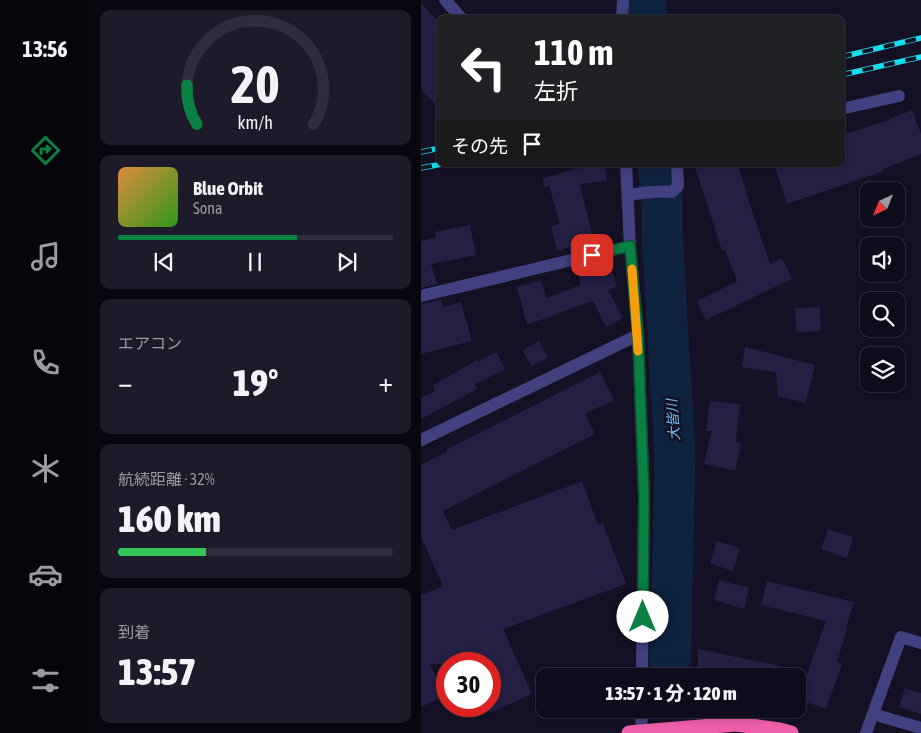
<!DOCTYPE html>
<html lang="ja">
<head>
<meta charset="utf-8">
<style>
	:root { --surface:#0f0d1c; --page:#1d1b29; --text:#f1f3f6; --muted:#9b9ca3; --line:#2f2d3b; --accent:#0b8043 }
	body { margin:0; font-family:"Asap Condensed","Noto Sans JP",sans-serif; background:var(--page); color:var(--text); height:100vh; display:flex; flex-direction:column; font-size:19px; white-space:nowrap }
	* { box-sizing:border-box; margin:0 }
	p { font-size:16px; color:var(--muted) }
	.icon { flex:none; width:28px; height:28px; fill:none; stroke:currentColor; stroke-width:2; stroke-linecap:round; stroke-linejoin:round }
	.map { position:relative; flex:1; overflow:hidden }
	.details { display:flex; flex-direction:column; gap:10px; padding:10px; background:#08070f; width:331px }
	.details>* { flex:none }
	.banner { position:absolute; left:15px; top:15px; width:409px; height:152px; border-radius:10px; box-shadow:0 2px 8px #0003,0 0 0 1px var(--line); background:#202124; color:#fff; overflow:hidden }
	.needle { width:32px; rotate:223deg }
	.controls { position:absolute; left:439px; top:182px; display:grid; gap:10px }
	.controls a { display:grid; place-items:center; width:45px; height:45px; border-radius:10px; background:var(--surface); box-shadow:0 2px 8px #0003,0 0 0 1px var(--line); font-size:25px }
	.speed { position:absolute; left:15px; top:652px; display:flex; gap:10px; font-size:25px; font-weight:700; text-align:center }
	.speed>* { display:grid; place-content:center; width:65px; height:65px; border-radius:50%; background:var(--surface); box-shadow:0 2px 8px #0003,0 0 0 1px var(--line); line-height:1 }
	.speed .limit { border:8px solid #d22; background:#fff; color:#111 }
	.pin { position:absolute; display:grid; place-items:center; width:42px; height:42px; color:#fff; margin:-21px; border-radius:10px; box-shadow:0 2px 8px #0006 }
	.me { position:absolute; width:55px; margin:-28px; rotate:0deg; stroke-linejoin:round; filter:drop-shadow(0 0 4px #0008) }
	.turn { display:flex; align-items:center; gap:18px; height:105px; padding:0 15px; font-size:22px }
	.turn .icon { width:65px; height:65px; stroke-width:2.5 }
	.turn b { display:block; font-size:35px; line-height:42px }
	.then { display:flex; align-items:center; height:48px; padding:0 15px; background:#0003; gap:10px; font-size:19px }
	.big { font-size:38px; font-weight:800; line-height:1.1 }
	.details .tile { flex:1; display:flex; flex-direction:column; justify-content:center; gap:8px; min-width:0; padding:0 18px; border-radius:10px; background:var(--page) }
	.details .dial { align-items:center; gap:0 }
	.dial svg { height:130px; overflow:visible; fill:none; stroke:var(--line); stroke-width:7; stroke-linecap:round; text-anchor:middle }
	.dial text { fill:var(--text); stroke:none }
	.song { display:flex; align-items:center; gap:15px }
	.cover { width:60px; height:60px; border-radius:8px; background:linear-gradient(135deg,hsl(30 70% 55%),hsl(110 70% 35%)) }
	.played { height:5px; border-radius:2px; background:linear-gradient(90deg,var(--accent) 65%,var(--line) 65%) }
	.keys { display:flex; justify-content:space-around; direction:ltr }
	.heat { display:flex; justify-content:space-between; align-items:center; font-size:28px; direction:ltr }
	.charge { height:8px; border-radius:4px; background:linear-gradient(90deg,#34c759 32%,var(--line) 0) }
	.trip { position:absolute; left:115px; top:668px; width:270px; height:50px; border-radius:10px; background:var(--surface); box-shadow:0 2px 8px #0003,0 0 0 1px var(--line); font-weight:800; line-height:50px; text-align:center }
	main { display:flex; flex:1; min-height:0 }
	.tab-bar { display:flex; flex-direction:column; width:90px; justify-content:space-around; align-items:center; background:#06050b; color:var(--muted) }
	.tab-bar .icon { width:35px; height:35px }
	.tab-bar .active { color:var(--accent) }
	.tab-bar b { font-size:22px; color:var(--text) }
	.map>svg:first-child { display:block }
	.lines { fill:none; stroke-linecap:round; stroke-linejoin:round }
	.river { stroke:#0f2340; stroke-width:41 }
	.building { fill:#251f44 }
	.street { stroke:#414180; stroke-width:12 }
	.highway { stroke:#f060aa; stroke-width:15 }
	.rail-casing { stroke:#17dce9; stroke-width:5.5 }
	.rail { stroke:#141125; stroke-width:4; stroke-dasharray:11; stroke-linecap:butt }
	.route-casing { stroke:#07532c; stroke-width:12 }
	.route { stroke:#0b8043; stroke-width:9 }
	.slow { stroke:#f59e0b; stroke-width:9 }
	.labels { text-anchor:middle; stroke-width:5; stroke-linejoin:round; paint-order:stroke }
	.water-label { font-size:14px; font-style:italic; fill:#71bbf2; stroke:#141125 }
</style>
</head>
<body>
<main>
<nav class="tab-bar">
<b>13:56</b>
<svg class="icon active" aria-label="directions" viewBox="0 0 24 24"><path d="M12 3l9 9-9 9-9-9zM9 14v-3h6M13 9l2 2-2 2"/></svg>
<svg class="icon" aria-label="music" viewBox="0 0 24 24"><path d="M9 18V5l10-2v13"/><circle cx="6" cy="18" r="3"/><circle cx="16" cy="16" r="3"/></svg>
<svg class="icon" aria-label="phone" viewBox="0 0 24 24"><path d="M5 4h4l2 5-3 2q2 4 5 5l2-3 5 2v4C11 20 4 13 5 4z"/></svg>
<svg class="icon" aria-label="climate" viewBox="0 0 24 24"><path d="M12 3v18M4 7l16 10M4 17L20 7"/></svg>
<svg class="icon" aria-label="car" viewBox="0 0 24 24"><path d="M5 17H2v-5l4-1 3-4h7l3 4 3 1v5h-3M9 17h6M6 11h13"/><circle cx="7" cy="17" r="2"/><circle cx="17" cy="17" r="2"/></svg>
<svg class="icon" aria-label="filters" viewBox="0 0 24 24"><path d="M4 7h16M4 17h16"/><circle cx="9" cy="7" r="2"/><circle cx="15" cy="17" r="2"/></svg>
</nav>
<section class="details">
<div class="tile dial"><svg viewBox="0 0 100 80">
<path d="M14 69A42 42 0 1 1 86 69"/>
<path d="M14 69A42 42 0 0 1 8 45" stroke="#0b8043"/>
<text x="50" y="56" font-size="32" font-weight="700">20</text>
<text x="50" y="72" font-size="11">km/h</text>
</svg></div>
<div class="tile">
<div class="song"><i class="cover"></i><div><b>Blue Orbit</b><p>Sona</p></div></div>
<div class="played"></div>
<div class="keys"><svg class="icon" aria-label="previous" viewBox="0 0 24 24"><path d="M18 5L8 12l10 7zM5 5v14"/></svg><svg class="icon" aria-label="pause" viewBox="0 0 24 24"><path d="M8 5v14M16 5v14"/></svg><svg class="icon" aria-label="next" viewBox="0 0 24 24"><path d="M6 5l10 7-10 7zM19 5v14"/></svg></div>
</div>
<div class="tile"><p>エアコン</p>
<div class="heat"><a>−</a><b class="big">19°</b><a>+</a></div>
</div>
<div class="tile"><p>航続距離 · 32%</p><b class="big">160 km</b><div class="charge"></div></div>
<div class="tile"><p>到着</p><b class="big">13:57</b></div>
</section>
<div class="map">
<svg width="500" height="733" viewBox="0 0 500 733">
	<rect width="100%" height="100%" fill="#141125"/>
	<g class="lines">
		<!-- river -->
		<g class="river">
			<path d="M224,0L226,19"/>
			<path d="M237,164L241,200V234L254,453L249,676"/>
		</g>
	</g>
	<!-- building -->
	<g class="building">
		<path d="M0,3L19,23V109L0,89Z"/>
		<path d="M491,110L500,134V154L462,169L463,171L366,204L353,164H420V135L469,120L468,119Z"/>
		<path d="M172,164H184L186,181L159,184L174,246L150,252L149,247L136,251L130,226L139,224L128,186L123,187L122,178Z"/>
		<path d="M273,164H316L325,190H324L349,264L361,258L371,279L285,320L276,301L316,281L304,250L301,251Z"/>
		<path d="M49,225L55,255L10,264L16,284L0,288V241L15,237L14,232Z"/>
		<path d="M178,262L180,267L189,265L196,287L187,290L202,318L185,327L172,301L130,316V317L106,324L96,287L120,280L125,298L160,285L155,267Z"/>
		<path d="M20,300L22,307L40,302L51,341L0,354V304Z"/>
		<path d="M399,307L400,331L375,332L374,308Z"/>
		<path d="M118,341L127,358L110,366L102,350Z"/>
		<path d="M324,347L394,365L385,403L357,396L355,372L321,367Z"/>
		<path d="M75,352L84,369L54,384L56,389L0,419V398L14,391L11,386L56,360L57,362Z"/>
		<path d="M179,372L193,400L164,414L174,434L22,511L31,530L161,481L177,525L182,523L205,584L82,629L111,694L69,713V664H9L24,696L0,707V595L22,586L0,537V465L26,452L25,450Z"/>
		<path d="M289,401L319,404L315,442L320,443L314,471L283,464L291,431H285Z"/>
		<path d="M407,529L432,537L426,558L400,549Z"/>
		<path d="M296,541L319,548L312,571L289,563Z"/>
		<path d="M298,580L328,588L323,609L293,600Z"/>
		<path d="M346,581L433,602L425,628L426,629L416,662L421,664L405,709L377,699L405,621L340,605Z"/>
		<path d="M277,649L368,668V676H277Z"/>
		<path d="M484,688L500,693V714L478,707Z"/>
	</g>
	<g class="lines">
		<!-- street -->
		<g class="street">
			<path d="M24,0L41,19"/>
			<path d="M201,19L202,0"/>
			<path d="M420,109L478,96"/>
			<path d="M205,164L209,246L217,335L223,497L221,676"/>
			<path d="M207,195C221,193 236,190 251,192L257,186L256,164"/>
			<path d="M0,296L209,246"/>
			<path d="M0,440L217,335"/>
			<path d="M452,714L500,728"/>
			<path d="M220,733L221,709"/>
			<path d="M445,733L480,637L500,643"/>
		</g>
		<!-- highway -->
		<path class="highway" d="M208,733L315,724L359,730L370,733"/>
		<defs>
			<g id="rail">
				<path d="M420,57L500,38"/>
				<path d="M420,75L500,57"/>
				<path d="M0,152L19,148"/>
				<path d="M0,168L21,164"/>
			</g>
		</defs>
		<!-- rail casing -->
		<use href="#rail" class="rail-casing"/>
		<!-- rail -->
		<use href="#rail" class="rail"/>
	</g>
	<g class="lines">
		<defs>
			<path id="route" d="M171,255L209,246L217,335L223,497L222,617"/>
		</defs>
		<!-- route casing -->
		<use href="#route" class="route-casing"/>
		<!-- route -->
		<use href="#route" class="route"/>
		<!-- slow -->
		<path class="slow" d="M211,269L217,351"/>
	</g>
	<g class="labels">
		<!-- water labels -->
		<g class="water-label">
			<text transform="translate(252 420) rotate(-94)" y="5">大皆川</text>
		</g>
	</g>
</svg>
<div class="controls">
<a><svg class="needle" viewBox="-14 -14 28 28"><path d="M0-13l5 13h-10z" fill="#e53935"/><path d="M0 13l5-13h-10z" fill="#9b9ca3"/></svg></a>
<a><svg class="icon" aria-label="sound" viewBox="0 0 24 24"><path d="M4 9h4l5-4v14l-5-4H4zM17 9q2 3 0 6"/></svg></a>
<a><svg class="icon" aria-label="search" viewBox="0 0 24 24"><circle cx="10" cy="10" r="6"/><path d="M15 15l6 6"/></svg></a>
<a><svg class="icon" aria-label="layers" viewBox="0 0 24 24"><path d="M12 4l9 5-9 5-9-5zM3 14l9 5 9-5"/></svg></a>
</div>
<div class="speed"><div class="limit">30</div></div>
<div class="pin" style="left:171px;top:255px;background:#d93025"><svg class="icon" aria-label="arrive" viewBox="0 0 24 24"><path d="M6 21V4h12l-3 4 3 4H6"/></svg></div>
<svg class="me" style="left:222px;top:617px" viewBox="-20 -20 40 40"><circle r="19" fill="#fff"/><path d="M0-13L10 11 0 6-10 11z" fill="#0b8043"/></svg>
<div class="trip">13:57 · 1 分 · 120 m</div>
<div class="banner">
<div class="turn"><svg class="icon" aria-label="left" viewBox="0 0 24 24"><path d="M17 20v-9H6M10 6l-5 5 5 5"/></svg><div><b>110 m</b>左折</div></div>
<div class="then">その先<svg class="icon" aria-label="arrive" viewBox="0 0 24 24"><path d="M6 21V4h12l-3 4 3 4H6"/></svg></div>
</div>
</div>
</main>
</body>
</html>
